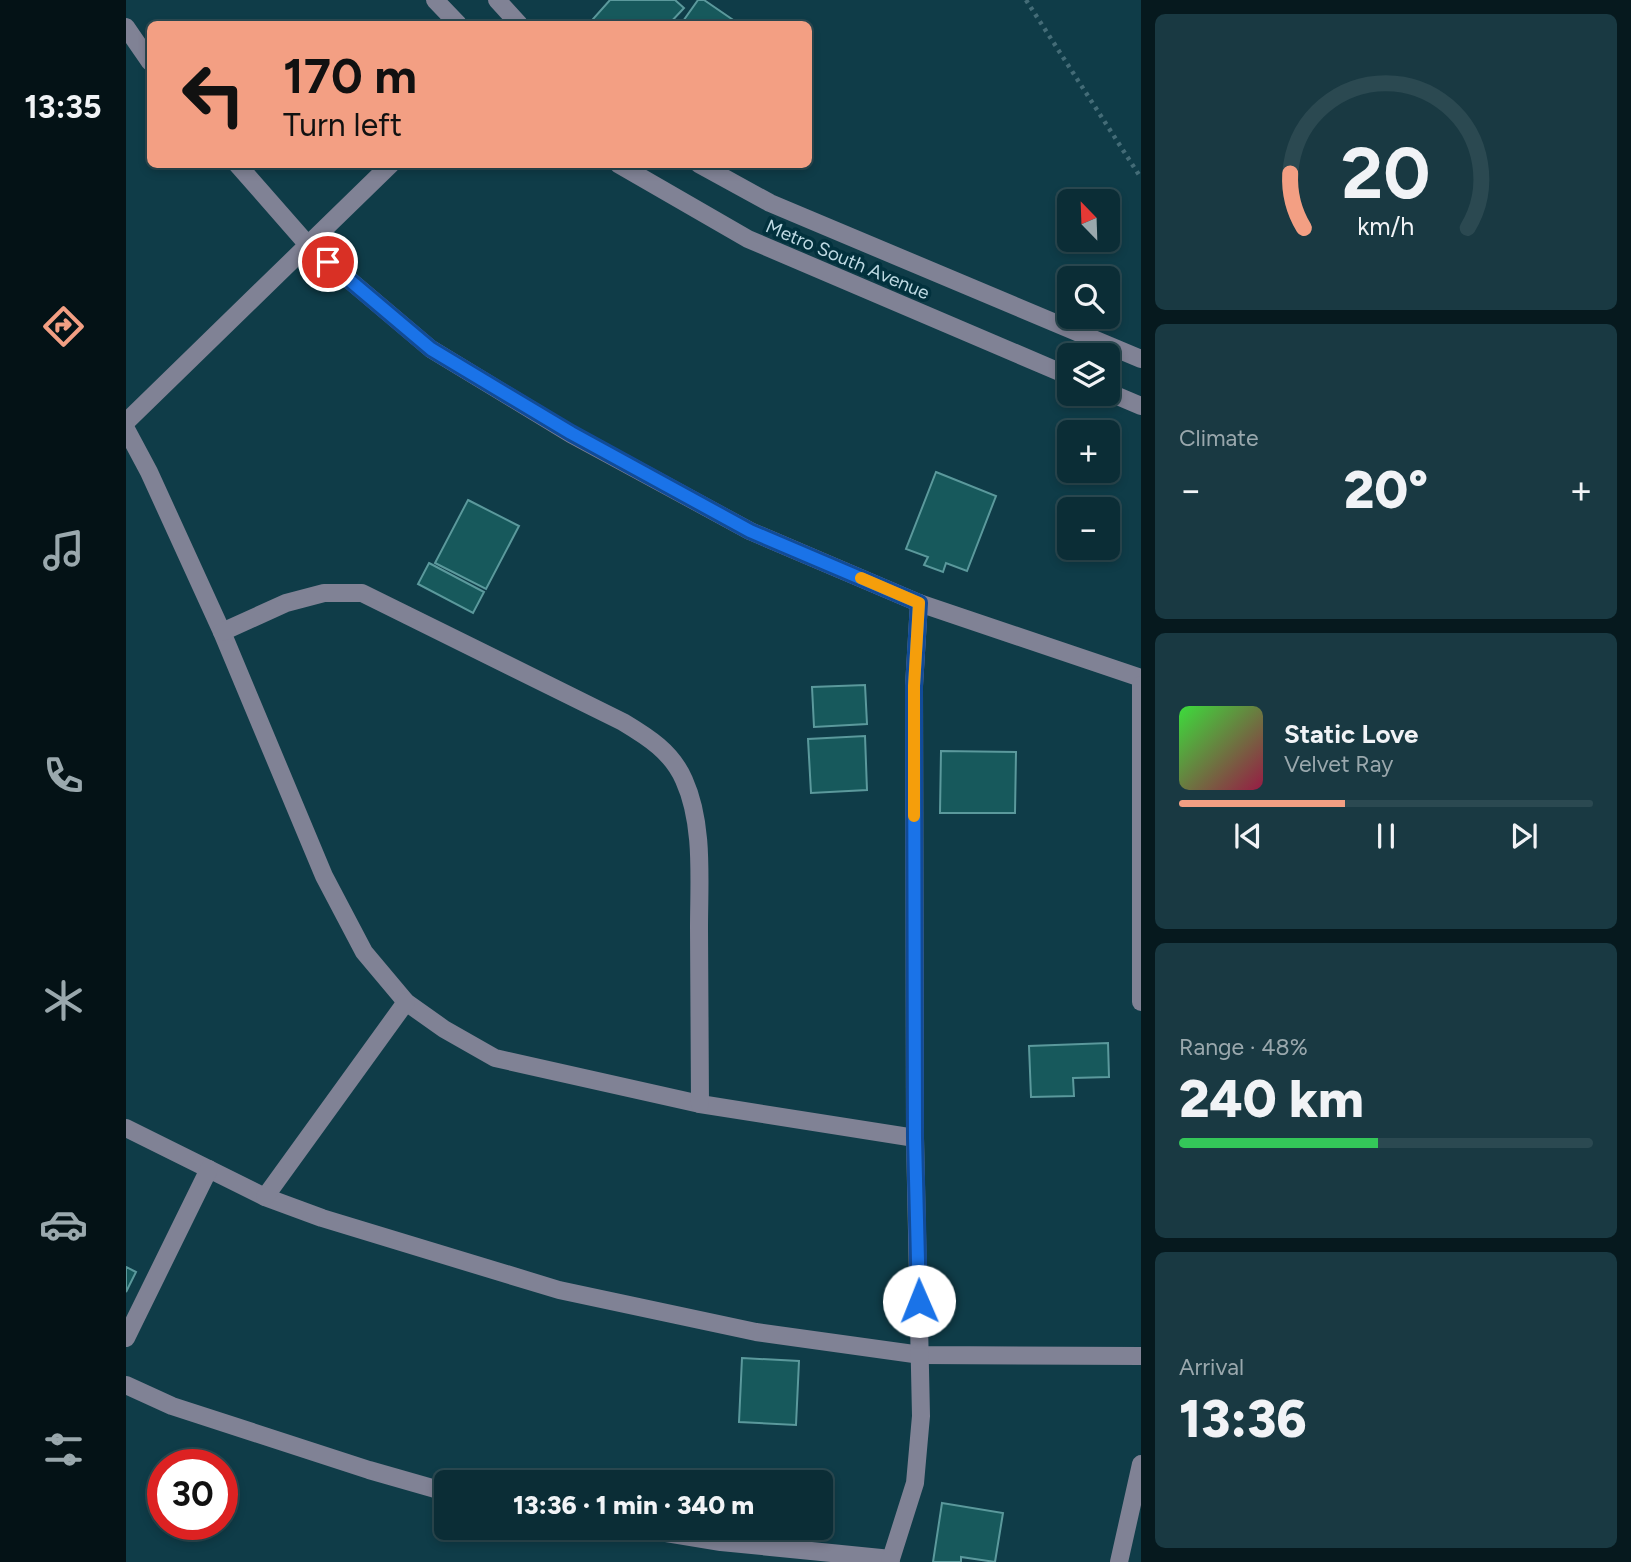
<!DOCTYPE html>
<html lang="en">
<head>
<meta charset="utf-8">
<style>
	:root { --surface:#0b2d36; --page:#193942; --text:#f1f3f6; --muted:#9aa8ad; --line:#2b4951; --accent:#f39f83 }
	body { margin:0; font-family:Figtree,sans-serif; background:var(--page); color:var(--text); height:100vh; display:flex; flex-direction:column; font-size:26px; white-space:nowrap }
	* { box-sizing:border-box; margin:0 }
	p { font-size:23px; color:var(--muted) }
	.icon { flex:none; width:38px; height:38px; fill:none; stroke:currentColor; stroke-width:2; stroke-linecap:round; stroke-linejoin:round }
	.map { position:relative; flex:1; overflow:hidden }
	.sheet { display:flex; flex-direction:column; gap:14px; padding:14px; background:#06191e; width:490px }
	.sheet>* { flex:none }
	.hud { position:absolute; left:21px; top:21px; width:665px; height:147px; border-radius:10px; box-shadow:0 4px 10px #0003,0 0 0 2px var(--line); background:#f39f83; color:#111; overflow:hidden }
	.needle { width:46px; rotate:337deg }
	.buttons { position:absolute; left:931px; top:189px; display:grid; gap:14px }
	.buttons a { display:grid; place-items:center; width:63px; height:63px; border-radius:10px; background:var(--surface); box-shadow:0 4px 10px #0003,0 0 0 2px var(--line); font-size:35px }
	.speed { position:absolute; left:21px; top:1449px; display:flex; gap:14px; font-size:35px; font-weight:700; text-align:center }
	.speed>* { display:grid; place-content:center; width:91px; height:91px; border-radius:50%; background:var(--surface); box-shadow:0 4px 10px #0003,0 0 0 2px var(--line); line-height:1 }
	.speed .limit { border:10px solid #d22; background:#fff; color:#111 }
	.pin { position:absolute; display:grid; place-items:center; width:60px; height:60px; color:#fff; margin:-30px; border:4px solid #fff; border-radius:50%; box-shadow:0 2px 7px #0007 }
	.me { position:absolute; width:77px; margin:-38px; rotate:359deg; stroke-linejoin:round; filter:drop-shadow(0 0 5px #0008) }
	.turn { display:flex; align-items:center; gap:24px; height:147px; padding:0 21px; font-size:32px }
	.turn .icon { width:91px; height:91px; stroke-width:2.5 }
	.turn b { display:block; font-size:49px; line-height:60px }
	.big { font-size:52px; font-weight:800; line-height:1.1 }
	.sheet .widget { flex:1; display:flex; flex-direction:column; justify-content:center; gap:10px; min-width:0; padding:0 24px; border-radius:10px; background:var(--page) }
	.sheet .dial { align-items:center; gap:0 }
	.dial svg { height:182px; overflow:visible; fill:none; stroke:var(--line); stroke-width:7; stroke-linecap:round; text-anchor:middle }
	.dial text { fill:var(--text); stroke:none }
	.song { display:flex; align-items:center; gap:21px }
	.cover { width:84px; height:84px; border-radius:10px; background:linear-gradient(135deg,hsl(120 70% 55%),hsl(340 70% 35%)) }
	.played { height:7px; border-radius:4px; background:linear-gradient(90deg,var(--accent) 40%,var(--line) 40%) }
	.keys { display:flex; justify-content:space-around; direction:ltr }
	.heat { display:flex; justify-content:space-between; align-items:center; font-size:38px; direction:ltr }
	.charge { height:10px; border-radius:5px; background:linear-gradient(90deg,#34c759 48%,var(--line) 0) }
	.trip { position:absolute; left:308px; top:1470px; width:399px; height:70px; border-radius:10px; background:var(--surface); box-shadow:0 4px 10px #0003,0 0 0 2px var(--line); font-weight:800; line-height:70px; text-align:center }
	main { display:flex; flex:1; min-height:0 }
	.tabs { display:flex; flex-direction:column; width:126px; justify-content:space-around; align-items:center; background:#041216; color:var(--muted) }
	.tabs .icon { width:49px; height:49px }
	.tabs .selected { color:var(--accent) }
	.tabs b { font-size:32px; color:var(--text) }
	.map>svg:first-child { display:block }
	.building { fill:#17595c; stroke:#5b999c; stroke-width:2 }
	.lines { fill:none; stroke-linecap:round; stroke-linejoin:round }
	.path { stroke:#446c77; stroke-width:4.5; stroke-dasharray:3.5 5; stroke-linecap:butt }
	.minor { stroke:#808295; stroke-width:18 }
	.route-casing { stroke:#114b97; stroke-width:18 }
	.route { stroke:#1a73e8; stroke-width:12 }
	.slow { stroke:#f59e0b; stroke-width:12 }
	.labels { text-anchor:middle; stroke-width:7; stroke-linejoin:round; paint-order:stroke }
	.street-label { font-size:19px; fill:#bedae3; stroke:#02313d }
</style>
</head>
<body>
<main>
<nav class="tabs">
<b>13:35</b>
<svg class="icon selected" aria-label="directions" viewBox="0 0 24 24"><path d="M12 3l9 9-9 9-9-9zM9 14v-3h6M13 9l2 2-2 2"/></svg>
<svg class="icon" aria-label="music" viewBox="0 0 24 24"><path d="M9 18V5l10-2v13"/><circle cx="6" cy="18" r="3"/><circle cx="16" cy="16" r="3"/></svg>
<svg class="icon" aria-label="phone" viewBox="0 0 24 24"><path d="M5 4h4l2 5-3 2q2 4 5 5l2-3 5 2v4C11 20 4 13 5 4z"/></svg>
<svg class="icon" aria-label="climate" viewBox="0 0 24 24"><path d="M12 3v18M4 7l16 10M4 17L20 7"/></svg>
<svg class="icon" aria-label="car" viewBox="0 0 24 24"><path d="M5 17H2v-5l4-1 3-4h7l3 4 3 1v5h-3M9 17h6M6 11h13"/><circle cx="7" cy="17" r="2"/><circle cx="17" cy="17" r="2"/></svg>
<svg class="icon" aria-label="filters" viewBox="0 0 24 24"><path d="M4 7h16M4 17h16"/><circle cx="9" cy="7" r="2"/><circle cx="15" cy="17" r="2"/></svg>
</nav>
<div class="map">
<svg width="1015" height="1562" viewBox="0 0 1015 1562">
	<rect width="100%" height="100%" fill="#0f3c48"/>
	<!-- building -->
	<g class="building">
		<path d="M484,0H549L558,8L543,24H474L467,19Z"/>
		<path d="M572,0H578L613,24H555Z"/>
		<path d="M810,472L870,496L841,571L820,563L817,572L798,565L802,557L780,549Z"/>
		<path d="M342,500L393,526L360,589L309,563Z"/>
		<path d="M303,563L358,592L347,613L292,584Z"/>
		<path d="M739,685L741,724L688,727L686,687Z"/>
		<path d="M739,736L741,790L685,793L682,739Z"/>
		<path d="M815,751L890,752L889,813H814Z"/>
		<path d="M982,1043L983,1077L947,1078L948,1096L905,1097L903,1046Z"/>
		<path d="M0,1267L10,1272L0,1292Z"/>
		<path d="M616,1358L673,1361L670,1425L613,1422Z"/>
		<path d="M816,1503L877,1513L869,1562L835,1557V1562H807Z"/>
	</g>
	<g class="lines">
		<!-- path -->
		<path class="path" d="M900,0L1015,178"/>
		<!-- minor -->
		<g class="minor">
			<path d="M309,0L332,24"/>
			<path d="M371,0L393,24"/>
			<path d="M0,27L24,62"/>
			<path d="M111,164L182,245L305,349L445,434L624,531L793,603L1015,678"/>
			<path d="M492,164L622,239L943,376"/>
			<path d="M573,164L644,203L1015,359"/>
			<path d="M982,392L1015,406"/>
			<path d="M0,422L265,164"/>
			<path d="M0,429L23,472L96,632L198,876L238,952L280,1002L318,1029L369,1058L574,1104L789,1138"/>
			<path d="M96,632L160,603L198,593H236L497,722C522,737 546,752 558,780C578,824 573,880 573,928C573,987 574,1046 574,1104"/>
			<path d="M1015,685V1002"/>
			<path d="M0,1128L139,1197L196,1218L433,1290L630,1332L795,1355L1015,1356"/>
			<path d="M139,1197L280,1002"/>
			<path d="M0,1338L83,1169"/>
			<path d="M0,1385L46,1406L243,1470L320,1492"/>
			<path d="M510,1528L595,1542L765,1559"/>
			<path d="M764,1562L789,1483L795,1416L789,1138L788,686L793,603"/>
			<path d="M993,1562L1015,1464"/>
		</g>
	</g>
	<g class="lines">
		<defs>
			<path id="route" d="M202,262L305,349L445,433L624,531L793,603L788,686L789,1138L793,1301"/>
		</defs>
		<!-- route casing -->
		<use href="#route" class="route-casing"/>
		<!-- route -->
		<use href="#route" class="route"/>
		<!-- slow -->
		<path class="slow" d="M735,578L793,603L788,686V816"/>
	</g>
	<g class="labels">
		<!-- street labels -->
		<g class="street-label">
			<text transform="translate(722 259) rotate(23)" y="7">Metro South Avenue</text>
		</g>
	</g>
</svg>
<div class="buttons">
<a><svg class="needle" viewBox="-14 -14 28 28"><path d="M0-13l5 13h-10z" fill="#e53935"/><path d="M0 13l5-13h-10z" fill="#9aa8ad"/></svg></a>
<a><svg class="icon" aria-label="search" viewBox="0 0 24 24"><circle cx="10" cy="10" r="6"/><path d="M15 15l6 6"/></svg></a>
<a><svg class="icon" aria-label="layers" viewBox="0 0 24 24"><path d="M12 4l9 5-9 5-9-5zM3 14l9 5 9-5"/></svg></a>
<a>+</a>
<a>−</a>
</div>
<div class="speed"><div class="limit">30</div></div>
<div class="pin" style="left:202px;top:262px;background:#d93025"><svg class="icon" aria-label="arrive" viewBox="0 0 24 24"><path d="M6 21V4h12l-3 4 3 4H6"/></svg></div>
<svg class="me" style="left:793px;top:1301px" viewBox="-20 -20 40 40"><circle r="19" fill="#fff"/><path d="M0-13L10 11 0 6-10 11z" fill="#1a73e8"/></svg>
<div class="trip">13:36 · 1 min · 340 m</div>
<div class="hud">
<div class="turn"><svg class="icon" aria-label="left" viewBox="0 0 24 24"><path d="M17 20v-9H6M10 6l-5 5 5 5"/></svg><div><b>170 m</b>Turn left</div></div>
</div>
</div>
<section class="sheet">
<div class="widget dial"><svg viewBox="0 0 100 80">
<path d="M14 69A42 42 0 1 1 86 69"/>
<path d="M14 69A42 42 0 0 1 8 45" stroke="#f39f83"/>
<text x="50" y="56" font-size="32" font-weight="700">20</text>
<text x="50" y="72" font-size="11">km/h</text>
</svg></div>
<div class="widget"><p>Climate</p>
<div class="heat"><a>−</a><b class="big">20°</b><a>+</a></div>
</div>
<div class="widget">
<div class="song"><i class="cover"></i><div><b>Static Love</b><p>Velvet Ray</p></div></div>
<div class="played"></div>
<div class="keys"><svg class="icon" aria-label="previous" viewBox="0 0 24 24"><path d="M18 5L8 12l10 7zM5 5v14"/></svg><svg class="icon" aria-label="pause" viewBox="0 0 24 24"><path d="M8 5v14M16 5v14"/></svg><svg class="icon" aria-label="next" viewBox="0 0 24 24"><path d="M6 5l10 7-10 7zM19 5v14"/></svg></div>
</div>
<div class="widget"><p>Range · 48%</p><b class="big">240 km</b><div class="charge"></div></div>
<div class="widget"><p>Arrival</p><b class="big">13:36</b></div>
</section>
</main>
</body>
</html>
